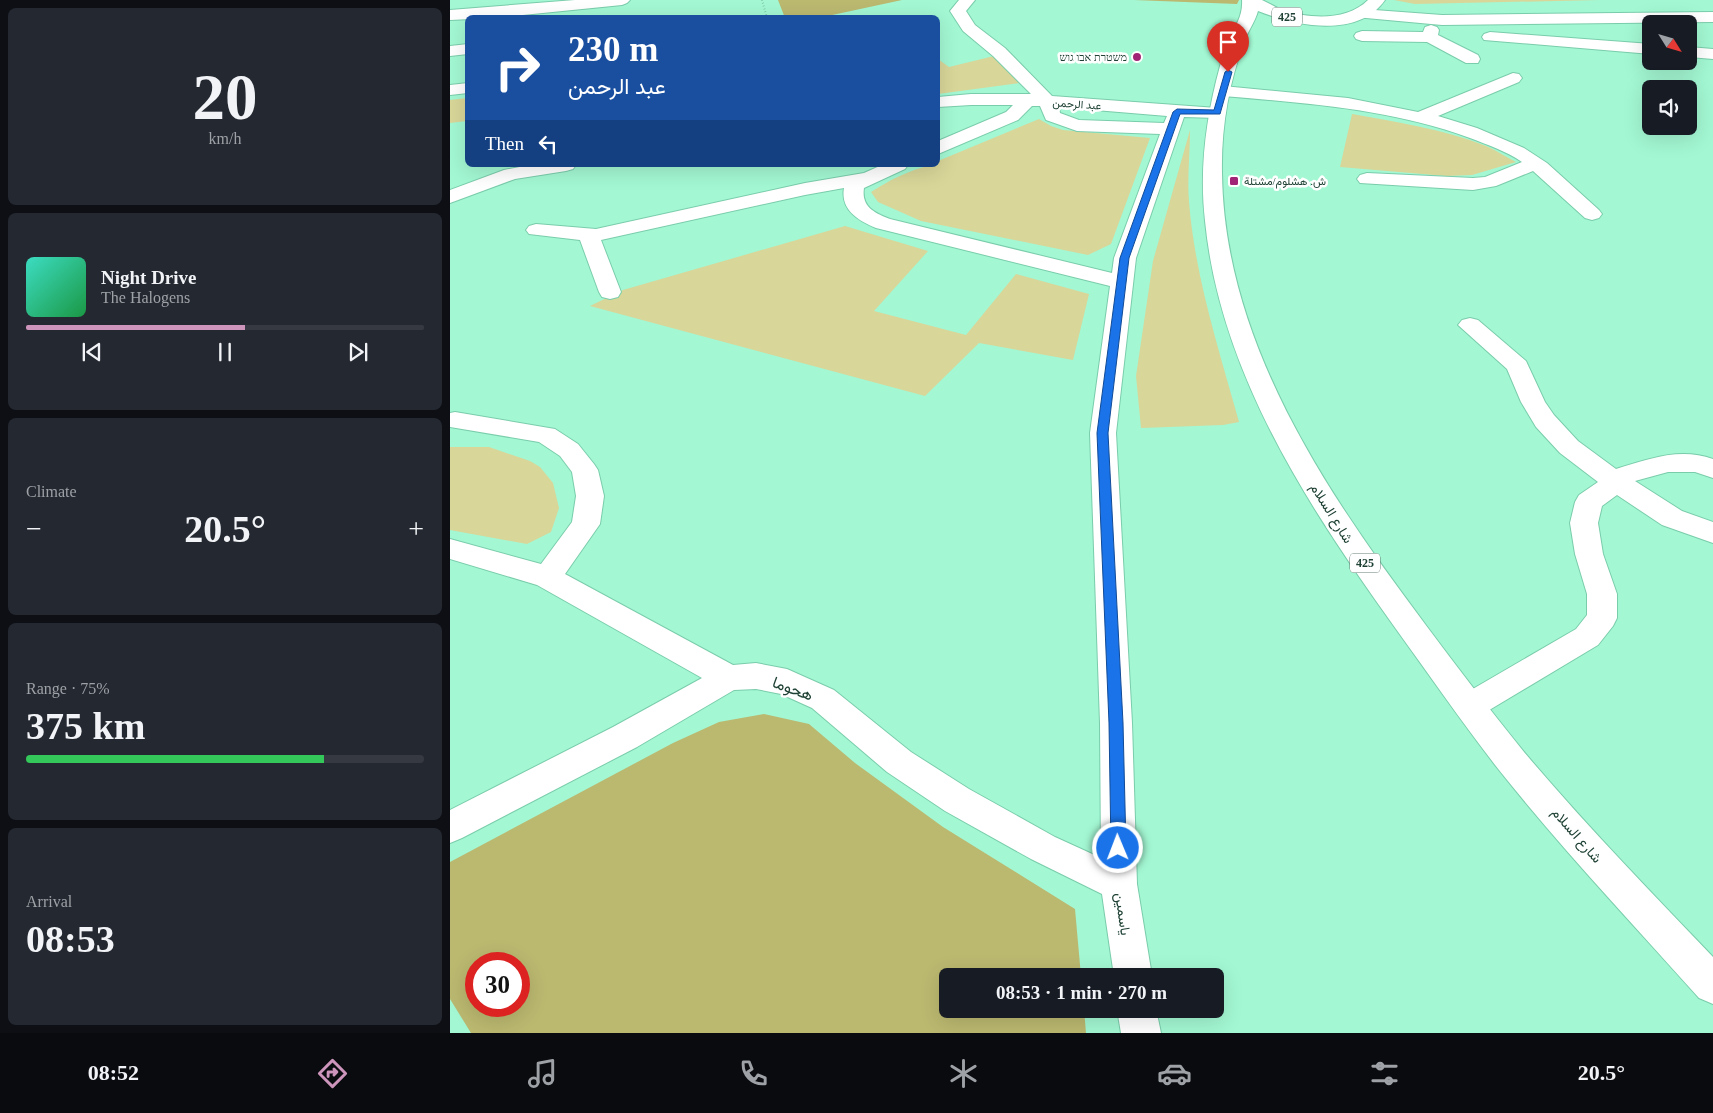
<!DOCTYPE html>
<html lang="en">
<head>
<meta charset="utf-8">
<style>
	:root { --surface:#171b24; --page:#242831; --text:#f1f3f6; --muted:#9ea1a6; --line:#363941; --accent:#cd95bc }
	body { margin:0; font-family:"Times New Roman",Vazirmatn,Heebo,serif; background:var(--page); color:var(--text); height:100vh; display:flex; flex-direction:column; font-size:19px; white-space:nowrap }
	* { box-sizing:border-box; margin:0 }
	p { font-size:16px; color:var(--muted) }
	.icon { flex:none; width:28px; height:28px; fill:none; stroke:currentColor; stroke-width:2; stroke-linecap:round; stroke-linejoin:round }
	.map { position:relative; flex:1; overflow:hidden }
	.details { display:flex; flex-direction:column; gap:8px; padding:8px; background:#0d0f14; width:450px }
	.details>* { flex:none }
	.hud { position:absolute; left:15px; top:15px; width:475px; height:152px; border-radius:8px; box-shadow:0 5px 20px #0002; background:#1a4fa0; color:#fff; overflow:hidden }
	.needle { width:32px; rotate:127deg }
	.controls { position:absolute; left:1192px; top:15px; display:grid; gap:10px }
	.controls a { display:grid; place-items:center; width:55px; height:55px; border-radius:8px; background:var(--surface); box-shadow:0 5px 20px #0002; font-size:25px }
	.speed { position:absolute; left:15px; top:952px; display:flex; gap:10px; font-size:25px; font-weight:700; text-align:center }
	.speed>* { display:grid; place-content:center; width:65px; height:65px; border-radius:50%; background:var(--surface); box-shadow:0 5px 20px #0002; line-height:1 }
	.speed .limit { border:8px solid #d22; background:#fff; color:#111 }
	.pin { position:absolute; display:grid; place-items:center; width:42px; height:42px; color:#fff; margin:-51px -21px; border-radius:50% 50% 50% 0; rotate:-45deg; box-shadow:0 0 5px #0007 }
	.pin .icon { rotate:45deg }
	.me { position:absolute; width:55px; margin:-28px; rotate:359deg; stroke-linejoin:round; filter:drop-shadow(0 0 4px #0008) }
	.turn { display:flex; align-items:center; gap:18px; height:105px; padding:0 20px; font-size:22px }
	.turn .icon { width:65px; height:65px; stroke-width:2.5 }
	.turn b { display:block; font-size:35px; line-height:42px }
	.then { display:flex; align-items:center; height:48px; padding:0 20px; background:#0003; gap:10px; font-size:19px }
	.big { font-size:38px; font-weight:800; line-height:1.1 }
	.details .tile { flex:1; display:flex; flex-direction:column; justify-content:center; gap:8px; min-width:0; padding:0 18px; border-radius:8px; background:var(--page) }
	.details .dial { align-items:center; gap:0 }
	.dial b { font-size:65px; line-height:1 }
	.song { display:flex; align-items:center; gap:15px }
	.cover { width:60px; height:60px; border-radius:8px; background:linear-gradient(135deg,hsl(170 70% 55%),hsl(140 70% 35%)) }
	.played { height:5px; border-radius:2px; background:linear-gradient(90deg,var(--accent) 55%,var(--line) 55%) }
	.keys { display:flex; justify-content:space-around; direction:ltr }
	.heat { display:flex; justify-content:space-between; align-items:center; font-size:28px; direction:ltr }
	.charge { height:8px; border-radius:4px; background:linear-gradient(90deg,#34c759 75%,var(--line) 0) }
	.trip { position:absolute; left:489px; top:968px; width:285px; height:50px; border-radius:8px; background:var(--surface); box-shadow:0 5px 20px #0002; font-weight:800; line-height:50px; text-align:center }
	.tabs { display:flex; height:80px; justify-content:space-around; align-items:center; background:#090b0e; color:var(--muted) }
	.tabs .icon { width:35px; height:35px }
	.tabs .on { color:var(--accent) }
	.tabs b { font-size:22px; color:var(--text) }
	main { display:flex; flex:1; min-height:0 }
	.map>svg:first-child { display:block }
	.green { fill:#d9d699 }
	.forest { fill:#bbb870; fill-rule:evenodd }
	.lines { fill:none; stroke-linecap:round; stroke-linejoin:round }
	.minor-casing { stroke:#7acdab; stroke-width:2 }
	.major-casing { stroke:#7acdab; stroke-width:2 }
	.path { stroke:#6cab90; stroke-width:2; stroke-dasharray:0.5 2.5; stroke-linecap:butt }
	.minor { fill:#fff; fill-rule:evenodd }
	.major { fill:#fff; fill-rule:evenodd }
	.route { fill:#1a73e8; stroke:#114b97 }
	.poi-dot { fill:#a12375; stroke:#fff; stroke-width:2 }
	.labels { text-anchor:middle; stroke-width:5; stroke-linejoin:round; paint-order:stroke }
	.far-poi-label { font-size:11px; fill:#1e4133; stroke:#fff; text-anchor:end }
	.far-street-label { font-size:11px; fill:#1e4133; stroke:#fff }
	.shield { fill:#fff; stroke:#627a70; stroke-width:1 }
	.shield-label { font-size:12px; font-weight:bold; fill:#1e4133 }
	.street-label { font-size:14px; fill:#1e4133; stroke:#fff }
	.near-street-label { font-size:16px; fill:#1e4133; stroke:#fff }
</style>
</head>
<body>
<main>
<section class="details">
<div class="tile dial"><b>20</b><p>km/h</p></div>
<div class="tile">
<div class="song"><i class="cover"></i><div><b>Night Drive</b><p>The Halogens</p></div></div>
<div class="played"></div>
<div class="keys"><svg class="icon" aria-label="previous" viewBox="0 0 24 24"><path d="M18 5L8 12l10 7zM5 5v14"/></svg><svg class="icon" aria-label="pause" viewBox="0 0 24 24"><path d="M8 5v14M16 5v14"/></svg><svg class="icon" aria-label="next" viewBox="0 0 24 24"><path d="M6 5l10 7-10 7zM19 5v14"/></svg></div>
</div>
<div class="tile"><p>Climate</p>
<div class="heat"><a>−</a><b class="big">20.5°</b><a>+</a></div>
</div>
<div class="tile"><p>Range · 75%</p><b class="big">375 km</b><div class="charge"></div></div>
<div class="tile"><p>Arrival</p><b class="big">08:53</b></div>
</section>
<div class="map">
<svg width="1263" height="1033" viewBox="0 0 1263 1033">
	<rect width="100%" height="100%" fill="#a3f7d3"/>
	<!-- green -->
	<g class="green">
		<path d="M944,0H1149L965,4Z"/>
		<path d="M544,56L578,82L488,94V59L499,67Z"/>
		<path d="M17,98V121L0,123V100Z"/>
		<path d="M902,114C947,122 993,129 1036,146C1046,150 1056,157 1066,162L1022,175L996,176L890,167Z"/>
		<path d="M589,119L601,126L613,130L700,138L661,244L638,255L471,221L428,202L421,192C438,181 468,165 488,165V161Z"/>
		<path d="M740,130C740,154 737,179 739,202C745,277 769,350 789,422L773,425L691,428L686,376L703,261Z"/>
		<path d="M395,226L478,251L424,311L516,335L566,274L639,294L623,360L529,343L475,396L140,306L173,290Z"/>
		<path d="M0,447H39L80,461L90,467L103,483L109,508L101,532L77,544L0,530Z"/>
	</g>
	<!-- forest -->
	<g class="forest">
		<path d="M328,0H452L373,17L335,18Z"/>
		<path d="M684,0H789L787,4Z"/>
		<path d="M314,714L359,724L405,763L493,827L625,909L631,976H498V1009H634L636,1033H21L0,999V862L223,743L269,722ZM26,964H69V1006H26Z"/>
	</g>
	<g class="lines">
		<defs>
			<g id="minor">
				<path d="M125,0H180L177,3L172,5L43,18L0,20V10Z"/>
				<path d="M509,0H525L516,11L525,25L555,48L602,96L767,108L773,109L776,113L773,117L767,118L734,117L686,258L666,433L682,723L687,884L702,976H664L652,894L581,859L495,811L437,772L362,708L331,694L306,689L284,690L187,747L12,838L0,843V810L163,727L252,678L87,585L0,559V539L91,564L122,522L126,496L122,472L110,456L89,442L0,427V413L5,412L105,429L128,444L144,464L148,470L154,496L150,524L115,574L283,665L306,663L337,669L384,690L461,752L519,789L605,837L651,858L650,723L640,433L660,286L426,228C409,221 390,210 394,188L355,195L151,240L171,292L168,297L160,299L152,297L149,292L130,240L79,234L76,230L79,226L86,224L146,229L355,183L414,173L432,165H458L455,169L414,188C411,207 425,213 440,219L662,273L664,258L710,134L627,131L596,120L590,106H582L568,120L488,154V141L556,112L563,105H521L488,107V97L521,94H581L543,56L513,31L500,11ZM609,107L717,116L714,123L629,120L610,113Z"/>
				<path d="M911,9L992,15L1263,12V22L992,25L905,17L903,14L905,11Z"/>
				<path d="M981,25L987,27L989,30L988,35L1028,55L1030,59L1028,63H1016L977,42L912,41L906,39L904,36L906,33L912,31L973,32L975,27Z"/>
				<path d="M1040,32L1201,44V54L1034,40L1032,37L1034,34Z"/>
				<path d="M18,44V54L0,56V46Z"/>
				<path d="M1239,47L1263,49V59L1239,57Z"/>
				<path d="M1063,73L1069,74L1072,78L1069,82L988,116L1027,128L1074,148L1097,163L1149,210L1152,214L1149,218L1142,220L1135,218L1083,171L1046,186L1023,190L910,183L907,179L910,175L917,173L1023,178L1035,177L1072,162C1056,151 1038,145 1020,138C941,109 856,103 773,96L767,95L764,91L767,87L773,86L898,98L968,112Z"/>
				<path d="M18,83V93L0,95V85Z"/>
				<path d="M80,165H126L123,169L116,171L65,179L0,203V190L54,170Z"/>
				<path d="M1020,318L1028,320L1076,361L1095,402L1104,415L1128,441L1166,469C1198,459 1230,447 1263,459V478L1245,472H1218L1185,481L1232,511L1263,522V543L1212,525L1167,495L1152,506L1148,523L1153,554L1167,594V618L1163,626L1148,645L1031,715L1020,719L1009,715L1004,706L1009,697L1126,629L1137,615V594L1125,554L1120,523L1125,502L1129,495L1148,482L1110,453L1086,427L1071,402L1057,369L1008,325L1012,320Z"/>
				<path d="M667,1009H706L711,1033H671Z"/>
			</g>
			<path id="major" d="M792,0C798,0 806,0 812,0C819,3 826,8 833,10C860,19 897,21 918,0H935C908,39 845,26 808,11C805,22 798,31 794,42C779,83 771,129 772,173C774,343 877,493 975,624C1007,667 1040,710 1074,752C1134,823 1199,890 1263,957V1004L1249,998C1182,923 1112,849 1049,770C1013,724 980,676 946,629C859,508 770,373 755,221C749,168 756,117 770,66C773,56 776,47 780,38C786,24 793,16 792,0Z"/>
		</defs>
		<!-- minor casing -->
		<use href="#minor" class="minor-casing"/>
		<!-- major casing -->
		<use href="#major" class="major-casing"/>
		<!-- path -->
		<path class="path" d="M312,0L317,18"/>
		<!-- minor -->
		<use href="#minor" class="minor"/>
		<!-- major -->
		<use href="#major" class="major"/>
	</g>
	<!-- route -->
	<path class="route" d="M778,70L782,72L770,114H730L679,258L658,433L673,723L676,848L674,853L668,855L663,853L661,848L659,723L647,433L670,258L723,112L727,109L764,110L775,72Z"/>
	<!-- markers -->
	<g class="poi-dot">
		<circle cx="687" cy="57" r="5"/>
		<rect x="779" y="176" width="10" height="10" rx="2.5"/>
	</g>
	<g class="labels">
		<!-- far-poi labels -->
		<g class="far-poi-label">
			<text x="677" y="61">משטרת אבו גוש</text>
			<text x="794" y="185" text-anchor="start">ش. هشلوم/مشتلة</text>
		</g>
		<!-- far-street labels -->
		<g class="far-street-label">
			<text transform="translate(627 104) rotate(4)" y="4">عبد الرحمن</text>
		</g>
		<!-- shield labels -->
		<g class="shield">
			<rect x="822" y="7.5" width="30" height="19" rx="4"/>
			<rect x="900" y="553.5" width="30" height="19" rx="4"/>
		</g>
		<g class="shield-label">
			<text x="837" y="21">425</text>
			<text x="915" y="567">425</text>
		</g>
		<!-- street labels -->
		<g class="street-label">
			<text transform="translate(882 513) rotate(58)" y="5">شارع السلام</text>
			<text transform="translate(1127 835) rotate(49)" y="5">شارع السلام</text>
			<text transform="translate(673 914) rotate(82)" y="5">ياسمين</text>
		</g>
		<!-- near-street labels -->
		<g class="near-street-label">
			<text transform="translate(343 688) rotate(20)" y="6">هحوما</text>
		</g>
	</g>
</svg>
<div class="controls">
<a><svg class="needle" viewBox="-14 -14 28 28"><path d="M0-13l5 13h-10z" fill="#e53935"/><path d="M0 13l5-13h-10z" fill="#9ea1a6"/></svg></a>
<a><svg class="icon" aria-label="sound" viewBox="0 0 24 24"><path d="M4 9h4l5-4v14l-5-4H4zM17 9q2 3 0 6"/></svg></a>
</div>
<div class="speed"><div class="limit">30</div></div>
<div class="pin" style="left:778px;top:72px;background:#d93025"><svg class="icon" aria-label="arrive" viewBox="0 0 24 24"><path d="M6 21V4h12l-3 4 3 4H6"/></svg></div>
<svg class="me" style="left:668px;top:848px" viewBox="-20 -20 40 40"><circle r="17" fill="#1a73e8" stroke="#fff" stroke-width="3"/><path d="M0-11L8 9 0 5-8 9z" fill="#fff"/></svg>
<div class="trip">08:53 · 1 min · 270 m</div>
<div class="hud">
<div class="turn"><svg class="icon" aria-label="right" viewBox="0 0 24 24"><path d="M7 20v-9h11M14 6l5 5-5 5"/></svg><div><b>230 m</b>عبد الرحمن</div></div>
<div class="then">Then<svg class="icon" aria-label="left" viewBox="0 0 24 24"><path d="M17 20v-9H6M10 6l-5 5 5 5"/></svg></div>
</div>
</div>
</main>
<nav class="tabs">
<b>08:52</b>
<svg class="icon on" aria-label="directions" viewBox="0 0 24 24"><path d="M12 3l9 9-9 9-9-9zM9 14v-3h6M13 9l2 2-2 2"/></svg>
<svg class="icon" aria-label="music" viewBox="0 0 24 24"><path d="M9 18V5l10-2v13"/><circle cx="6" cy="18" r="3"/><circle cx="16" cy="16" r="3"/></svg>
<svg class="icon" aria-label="phone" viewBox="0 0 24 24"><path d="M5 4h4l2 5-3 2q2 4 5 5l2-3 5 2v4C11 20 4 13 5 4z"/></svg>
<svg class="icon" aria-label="climate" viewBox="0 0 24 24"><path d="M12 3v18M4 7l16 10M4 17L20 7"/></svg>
<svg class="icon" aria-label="car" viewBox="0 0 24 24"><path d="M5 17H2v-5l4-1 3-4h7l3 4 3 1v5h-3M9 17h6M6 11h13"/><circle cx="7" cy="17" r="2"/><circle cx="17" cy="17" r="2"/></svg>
<svg class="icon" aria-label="filters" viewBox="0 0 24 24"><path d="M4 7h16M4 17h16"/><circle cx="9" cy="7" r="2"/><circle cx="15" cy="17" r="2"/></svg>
<b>20.5°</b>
</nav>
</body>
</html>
